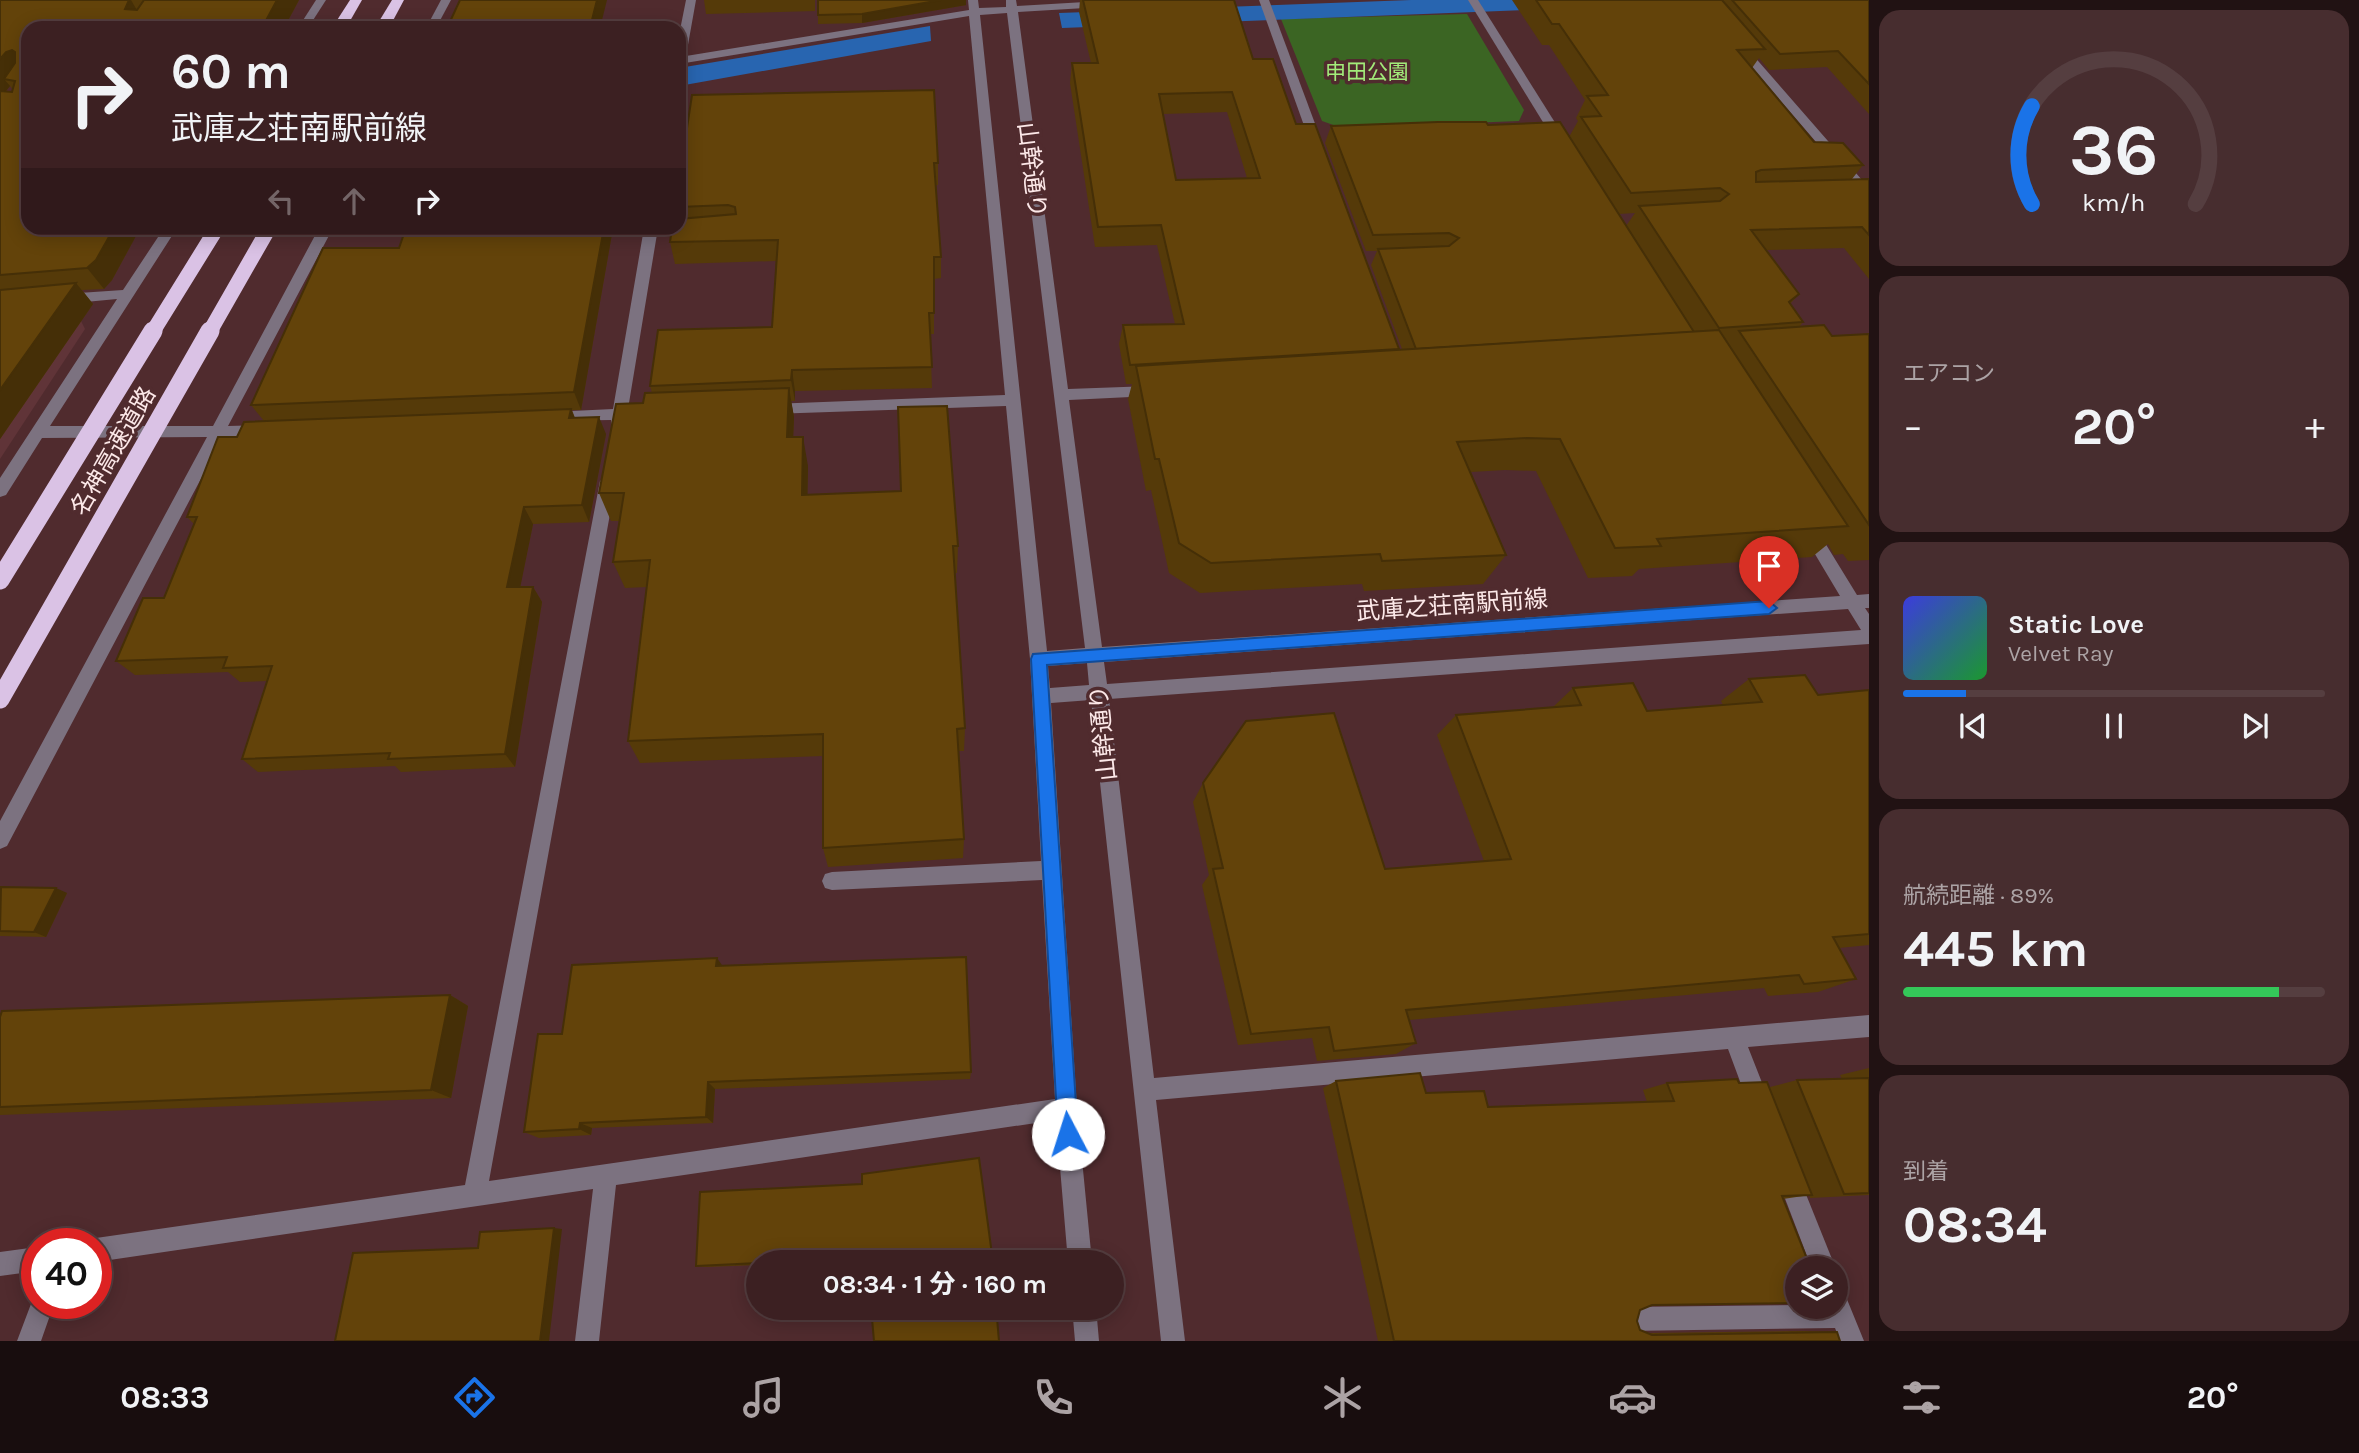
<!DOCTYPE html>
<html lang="ja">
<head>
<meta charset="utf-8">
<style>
	:root { --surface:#3c2022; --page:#472d2f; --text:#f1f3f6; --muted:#aca3a5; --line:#553e40; --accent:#1a73e8 }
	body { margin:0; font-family:Karla,"Noto Sans JP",sans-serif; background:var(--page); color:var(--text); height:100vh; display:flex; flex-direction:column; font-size:26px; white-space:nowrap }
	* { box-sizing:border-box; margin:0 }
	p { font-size:23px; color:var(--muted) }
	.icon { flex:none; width:38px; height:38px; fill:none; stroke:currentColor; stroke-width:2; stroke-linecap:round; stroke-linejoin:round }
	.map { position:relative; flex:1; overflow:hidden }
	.side { display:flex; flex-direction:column; gap:10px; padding:10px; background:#211213; width:490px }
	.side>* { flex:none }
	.hud { position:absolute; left:21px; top:21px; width:665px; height:214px; border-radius:21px; box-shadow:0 4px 18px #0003,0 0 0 2px var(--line); background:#3c2022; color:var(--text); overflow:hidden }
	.fabs { position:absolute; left:1785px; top:1256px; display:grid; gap:14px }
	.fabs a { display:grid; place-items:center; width:63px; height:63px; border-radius:50%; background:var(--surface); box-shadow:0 4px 18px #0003,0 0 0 2px var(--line); font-size:35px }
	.speed { position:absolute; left:21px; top:1228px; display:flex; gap:14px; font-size:35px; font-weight:700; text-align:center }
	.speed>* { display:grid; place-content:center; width:91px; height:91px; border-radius:50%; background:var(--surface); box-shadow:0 4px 18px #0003,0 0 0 2px var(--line); line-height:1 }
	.speed .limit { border:10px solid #d22; background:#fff; color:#111 }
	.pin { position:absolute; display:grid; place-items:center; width:60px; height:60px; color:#fff; margin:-72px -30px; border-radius:50% 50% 50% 0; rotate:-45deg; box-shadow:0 0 7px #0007 }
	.pin .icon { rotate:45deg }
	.me { position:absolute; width:77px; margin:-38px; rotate:355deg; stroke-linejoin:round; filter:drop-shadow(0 0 5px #0008) }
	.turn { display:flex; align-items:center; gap:24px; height:147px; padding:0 35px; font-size:32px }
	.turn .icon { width:91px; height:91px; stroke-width:2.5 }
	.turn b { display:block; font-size:49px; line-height:60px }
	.lanes { display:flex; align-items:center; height:66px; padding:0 35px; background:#0003; justify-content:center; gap:35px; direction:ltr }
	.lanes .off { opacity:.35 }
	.big { font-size:52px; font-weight:700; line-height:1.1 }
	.side .widget { flex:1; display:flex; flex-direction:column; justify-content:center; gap:10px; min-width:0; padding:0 24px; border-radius:21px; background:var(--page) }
	.side .dial { align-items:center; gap:0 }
	.dial svg { height:182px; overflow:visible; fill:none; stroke:var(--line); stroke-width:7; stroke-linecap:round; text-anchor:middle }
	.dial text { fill:var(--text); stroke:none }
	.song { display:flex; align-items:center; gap:21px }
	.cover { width:84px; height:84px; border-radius:10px; background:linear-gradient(135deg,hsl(240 70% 55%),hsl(130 70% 35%)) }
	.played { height:7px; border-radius:4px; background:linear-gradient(90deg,var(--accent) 15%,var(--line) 15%) }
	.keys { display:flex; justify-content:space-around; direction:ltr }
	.heat { display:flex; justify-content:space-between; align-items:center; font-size:38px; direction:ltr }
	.charge { height:10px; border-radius:5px; background:linear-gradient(90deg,#34c759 89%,var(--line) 0) }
	.trip { position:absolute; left:746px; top:1250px; width:378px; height:70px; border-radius:35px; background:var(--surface); box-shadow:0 4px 18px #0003,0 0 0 2px var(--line); font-weight:700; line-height:70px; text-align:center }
	.tab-bar { display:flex; height:112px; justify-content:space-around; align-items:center; background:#180d0e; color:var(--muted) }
	.tab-bar .icon { width:49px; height:49px }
	.tab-bar .current { color:var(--accent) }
	.tab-bar b { font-size:32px; color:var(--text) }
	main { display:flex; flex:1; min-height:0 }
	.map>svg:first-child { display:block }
	.built { fill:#603438 }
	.green { fill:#3b6523 }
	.water { fill:#2865b0 }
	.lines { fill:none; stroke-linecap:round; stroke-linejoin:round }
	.minor { fill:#7c7280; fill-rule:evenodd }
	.highway { fill:#dac2e5; fill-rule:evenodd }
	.highway-bridge-far1 { stroke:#dac2e5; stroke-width:15 }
	.highway-bridge { stroke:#dac2e5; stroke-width:19 }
	.wall { fill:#553a09; fill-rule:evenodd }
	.shaded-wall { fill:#452f07 }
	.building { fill:#63430a; stroke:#452f07; stroke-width:2; fill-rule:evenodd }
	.route { fill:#1a73e8; stroke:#114b97; stroke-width:2 }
	.labels { text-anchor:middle; stroke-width:7; stroke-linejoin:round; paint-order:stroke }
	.far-park-label { font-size:21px; fill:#a2ec7a; stroke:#502b2e }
	.street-label { font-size:24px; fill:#fce8e8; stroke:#502b2e }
</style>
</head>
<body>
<main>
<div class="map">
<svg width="1869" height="1341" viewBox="0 0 1869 1341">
	<rect width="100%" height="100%" fill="#502b2e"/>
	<!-- built -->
	<path class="built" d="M76,311L85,329L0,459V318Z"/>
	<!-- green -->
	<path class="green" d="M1467,14L1524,110L1519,121L1342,128L1322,121L1281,19Z"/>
	<!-- water -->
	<g class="water">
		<path d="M1411,0H1787L1062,28L1059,13Z"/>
		<path d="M930,26L931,41L679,86V68Z"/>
	</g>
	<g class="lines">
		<!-- minor -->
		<g class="minor">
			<path d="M316,0H326L308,28H298Z"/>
			<path d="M441,0H451L436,28H426Z"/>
			<path d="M686,0H696L686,56L969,10L968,0H978L979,8L1006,7V0H1016L1017,6L1102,1L1107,4L1102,7L1018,12L1068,389L1151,386L1158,391L1151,396L1069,400L1102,647L1840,596L1800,529L1808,523L1814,525L1857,595L1869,594V608H1865L1869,614V644L1109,699L1154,1078L1869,1015V1037L1748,1047L1770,1103L1767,1111L1759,1114L1751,1111L1728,1049L1156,1100L1185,1341H1161L1091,700L1051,703L1077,1108L1092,1262H1068L1056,1120L616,1185L599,1341H575L593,1189L96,1262V1244H87L96,1238L465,1185L600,481L608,475L616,481L489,1181L1055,1099L1042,880L832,890L825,888L822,881L825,874L832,872L1041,861L1030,659L1006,406L771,414L764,409L771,404L1005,395L969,16L685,63L679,68V35ZM1007,13L1085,648L1047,651L980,15ZM1848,609L1861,630L1107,684L1104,662ZM1087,663L1089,685L1050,688L1048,666Z"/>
			<path d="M1259,0H1269L1323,145L1321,148L1311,145Z"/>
			<path d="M1468,0H1478L1566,140L1564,143L1554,140Z"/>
			<path d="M1741,45L1745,46L1869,188V200L1865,199L1737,50L1735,48Z"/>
			<path d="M164,228H177L50,426H213L319,228H333L228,426L261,425L269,431L261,437H223L7,846L0,849V821L207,437L42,438L6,495L0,497V478L117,299L64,304L57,299L64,294L123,290Z"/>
			<path d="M644,228H658L628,409L636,410L638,414L636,418L627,420L623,430H613L611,420L546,421V413L551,412L613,409Z"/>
			<path d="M1787,1164L1795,1167L1836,1269H1812L1776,1175L1779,1167Z"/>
			<path d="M37,1247V1271L0,1276V1252Z"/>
			<path d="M1836,1288L1844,1292L1864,1341H1840L1835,1328L1626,1331L1617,1328L1614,1319L1617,1310L1626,1307L1797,1305V1307H1836Z"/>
			<path d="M37,1294V1304H54L41,1341H17L34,1296Z"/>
			<path d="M1072,1307H1096L1099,1341H1075Z"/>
		</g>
		<!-- highway -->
		<g class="highway">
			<path d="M350,0H362L346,28H332Z"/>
			<path d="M392,0H404L389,28H375Z"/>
		</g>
		<!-- highway-bridge-far1 -->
		<g class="highway-bridge-far1">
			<path d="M152,333L217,228"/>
			<path d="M209,333L269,228"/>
		</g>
		<!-- highway-bridge -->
		<g class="highway-bridge">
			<path d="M0,580L153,331"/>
			<path d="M0,699L210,331"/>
		</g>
	</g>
	<!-- wall -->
	<g class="wall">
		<path d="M0,0H299L284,28H28V228H146L142,234H137L112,280L104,289L82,290L93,304L0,439ZM10,86L13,90L12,92L6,91Z"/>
		<path d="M704,0H815V11L706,14Z"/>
		<path d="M818,0H966V5L862,23L818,24Z"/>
		<path d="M1076,0H1234L1253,59L1296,124L1399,349H1402L1371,265L1377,251H1366L1325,143L1331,126L1488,125L1569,137L1578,121L1576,118L1585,100L1549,45H1542L1512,0H1869V114L1827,67L1769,70L1759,58L1752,68L1814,142L1863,165L1852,179H1869V279L1844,248L1766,250L1799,294L1790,304L1803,322L1799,327L1832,336L1869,334V560L1848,561L1843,554L1834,555L1828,544L1812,557L1639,569L1632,576L1588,578L1536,471L1505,470L1471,472L1506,555L1483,584L1364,591L1362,584L1200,593L1169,573L1151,490L1146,491L1128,399L1132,384H1126L1119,344L1123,325L1175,324L1157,245L1095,247L1070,83L1072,63H1091L1079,12L1080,0ZM1227,112L1247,178L1176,180L1163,114ZM1635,213L1626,226L1619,214Z"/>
		<path d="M938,163V185H936L941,257V278L934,279V334H930L932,388L795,391V401H791L794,417L793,437L808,466L807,495L958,546L957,573H955L965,728L964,751H959L964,839L963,858L828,867L823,848V756L640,763L628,741L647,587L625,588L613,562L620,521H611L599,493L643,403L652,393L650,386L772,327L776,261L675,264L670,242L679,228V180Z"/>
		<path d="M406,228H613L581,410H572L575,418L606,434L589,522L533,524L520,587H533L542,602L515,767L401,772L395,766L258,772L242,759L267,681L240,682L228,672L135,675L116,661L164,598L194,524L187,517L237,437L264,421L251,405L399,248Z"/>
		<path d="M1749,679L1818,695L1869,690V945L1839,948L1856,979L1818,992L1768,996L1764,988L1409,1020L1416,1043L1396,1054L1317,1061L1312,1038L1238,1045L1202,885L1209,875L1193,802L1203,783L1385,869L1484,861L1437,735L1456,715L1553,707L1573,688L1647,711L1723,705L1721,701Z"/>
		<path d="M0,888L67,893L46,937L0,936Z"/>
		<path d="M722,966L971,1072L970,1079L715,1089L713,1123L592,1128L591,1135L539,1138L524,1132L562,1034Z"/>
		<path d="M450,995L468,1006L451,1098L0,1115V1017Z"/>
		<path d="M1869,1068V1195L1810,1198V1195L1783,1199L1652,1305L1640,1310L1637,1321L1640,1330L1648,1333L1804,1331L1837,1332L1840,1341H1378L1323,1088L1336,1081L1426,1093L1488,1107L1647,1102L1643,1090L1667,1083H1739L1770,1087L1797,1080L1842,1079L1840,1075Z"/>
		<path d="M700,1192L993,1262L868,1259L816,1262H758V1265L706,1267L696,1266Z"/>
	</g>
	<!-- shaded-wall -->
	<g class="shaded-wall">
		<path d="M129,0H131L142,19L125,9Z"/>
		<path d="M277,0H299L284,28H262Z"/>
		<path d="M597,0H607L600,28H590Z"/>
		<path d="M941,0H966V5L862,23V14Z"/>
		<path d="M12,50L27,70L4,79L10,86L0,98V59L6,52Z"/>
		<path d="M114,228H132L137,234L112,280L104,289L87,268Z"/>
		<path d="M137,228H146L142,234Z"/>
		<path d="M604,228H613L581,410L574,392Z"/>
		<path d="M76,283L93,304L0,439V390Z"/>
		<path d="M792,370L795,391V401L791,380Z"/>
		<path d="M789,388L794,417L792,466L787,437Z"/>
		<path d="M571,409L578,426L569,418Z"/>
		<path d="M599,417L606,434L589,522L582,505Z"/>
		<path d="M803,437L808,466L807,523L802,495Z"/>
		<path d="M524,507L533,524L517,603L507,587Z"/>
		<path d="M533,587L542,602L515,767L505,754Z"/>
		<path d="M56,888L67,893L46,937L34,932Z"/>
		<path d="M717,958L724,968L716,966Z"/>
		<path d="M450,995L468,1006L451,1098L431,1090Z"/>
		<path d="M708,1082L715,1089L713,1123L706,1117Z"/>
		<path d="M580,1123L592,1128L591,1135L579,1129Z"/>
		<path d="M554,1228L562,1229L549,1341H540Z"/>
	</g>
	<!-- building -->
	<g class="building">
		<path d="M0,0H129L125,9L137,10L144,0H277L262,28H28V228H114L96,260L87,268L0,275V91L12,92L15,81L4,79L15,63V52L12,50L6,52L0,59Z"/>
		<path d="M460,0H597L590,28H447Z"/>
		<path d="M818,0H941L862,14L818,15Z"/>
		<path d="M1083,0H1234L1253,59H1273L1296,124H1315L1399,349L1130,365L1123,325L1184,324L1161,225L1098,227L1072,63H1098ZM1232,92L1260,178L1176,180L1159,94Z"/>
		<path d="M1536,0H1722L1765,49L1737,50L1814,142L1843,143L1863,165L1761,170L1756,172V182L1869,179V235L1862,227L1751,230L1799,294L1789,302L1803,322L1719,328L1639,206L1720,201L1729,194L1720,188L1631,193L1581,117L1601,116L1587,96L1608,95L1559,24H1552Z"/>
		<path d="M1732,0H1869V84L1838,51L1780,54Z"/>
		<path d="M934,90L938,163H934L941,257H934V313H929L932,367L792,370L791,380L650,386L658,330L772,327L778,240L670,242L672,228H679V219L736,214L735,207L728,205L679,207V180L692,95Z"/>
		<path d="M1438,122H1486L1488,125L1560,122L1694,332L1416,349L1378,249L1449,246L1459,238L1449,233L1373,235L1331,126Z"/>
		<path d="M406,228H604L574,392L251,405L323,248H399Z"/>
		<path d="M76,283L0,390V290Z"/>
		<path d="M1824,325L1832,336L1869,334V525L1739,331Z"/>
		<path d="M1719,330L1848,526L1657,539L1661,546L1615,548L1560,439L1527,438L1457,442L1506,555L1382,561L1380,554L1211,563L1179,543L1159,459H1155L1136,366Z"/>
		<path d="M789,388L787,437H803L802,495L901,491L898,407L947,406L958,546H953L965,728L957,729L964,839L823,848V734L628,741L650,560L613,562L624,493H599L616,404L643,403L645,393Z"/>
		<path d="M571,409L569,418L599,417L582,505L524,507L507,587H533L505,754L388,759L390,753L242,759L272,666L223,668L227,657L116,661L143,598H164L197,517H187L218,437H237L244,422Z"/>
		<path d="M1805,675L1818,695L1869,690V934L1833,937L1856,979L1804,984L1799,975L1406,1010L1416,1043L1334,1051L1329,1027L1251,1034L1213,869L1223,868L1203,783L1246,721L1334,713L1385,869L1511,859L1456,715L1581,705L1573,688L1633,683L1647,711L1762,702L1749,679Z"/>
		<path d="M1,887L56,888L34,932L0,931Z"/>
		<path d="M966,957L971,1072L708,1082L706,1117L580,1123L579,1129L524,1132L538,1034H562L572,965L717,958L716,966Z"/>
		<path d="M450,995L431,1090L0,1107V1017L2,1011Z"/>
		<path d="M1420,1073L1426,1093L1484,1091L1488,1107L1674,1101L1667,1083L1737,1079L1739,1083L1767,1082L1812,1195L1782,1196L1811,1269H1797V1303L1652,1305L1640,1310L1637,1321L1640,1330L1652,1335L1837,1332L1840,1341H1394L1336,1081Z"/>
		<path d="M1869,1078V1193L1844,1194L1797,1080Z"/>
		<path d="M979,1158L993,1262H868V1257L783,1262H758V1263L696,1266L700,1192L862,1184V1174Z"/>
		<path d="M554,1228L540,1341H335L353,1253L478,1248L480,1232Z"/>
		<path d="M871,1307H996L999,1341H874Z"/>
	</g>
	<!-- route -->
	<path class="route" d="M1769,601L1777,608L1769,614L1047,665L1078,1134L1076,1141L1068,1144L1061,1141L1058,1134L1031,659L1033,654Z"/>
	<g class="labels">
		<!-- far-park labels -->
		<g class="far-park-label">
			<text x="1367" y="79">申田公園</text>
		</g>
		<!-- street labels -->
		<g class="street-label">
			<text transform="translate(1032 170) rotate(83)" y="8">山幹通り</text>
			<text transform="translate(113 451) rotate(-60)" y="8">名神高速道路</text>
			<text transform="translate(1452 605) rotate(-4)" y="8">武庫之荘南駅前線</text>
			<text transform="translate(1103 733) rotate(-96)" y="8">山幹通り</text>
		</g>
	</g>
</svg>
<div class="fabs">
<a><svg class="icon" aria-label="layers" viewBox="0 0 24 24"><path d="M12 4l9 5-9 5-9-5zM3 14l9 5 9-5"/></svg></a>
</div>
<div class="speed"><div class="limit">40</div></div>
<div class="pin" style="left:1769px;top:608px;background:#d93025"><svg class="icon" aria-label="arrive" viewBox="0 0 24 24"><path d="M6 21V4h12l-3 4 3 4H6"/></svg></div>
<svg class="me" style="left:1068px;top:1134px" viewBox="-20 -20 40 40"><circle r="19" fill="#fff"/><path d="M0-13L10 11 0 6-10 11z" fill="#1a73e8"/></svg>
<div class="trip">08:34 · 1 分 · 160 m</div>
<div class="hud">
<div class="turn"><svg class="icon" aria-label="right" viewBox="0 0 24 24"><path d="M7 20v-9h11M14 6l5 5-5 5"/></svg><div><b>60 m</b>武庫之荘南駅前線</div></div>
<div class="lanes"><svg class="icon off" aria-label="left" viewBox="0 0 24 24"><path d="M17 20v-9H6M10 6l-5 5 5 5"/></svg><svg class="icon off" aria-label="ahead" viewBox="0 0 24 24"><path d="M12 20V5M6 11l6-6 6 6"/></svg><svg class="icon" aria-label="right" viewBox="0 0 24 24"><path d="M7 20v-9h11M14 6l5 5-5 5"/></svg></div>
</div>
</div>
<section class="side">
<div class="widget dial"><svg viewBox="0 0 100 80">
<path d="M14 69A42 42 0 1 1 86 69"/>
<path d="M14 69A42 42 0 0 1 14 26" stroke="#1a73e8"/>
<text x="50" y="56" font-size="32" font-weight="700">36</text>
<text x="50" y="72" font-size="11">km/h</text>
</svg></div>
<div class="widget"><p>エアコン</p>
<div class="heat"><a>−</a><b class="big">20°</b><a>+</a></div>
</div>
<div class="widget">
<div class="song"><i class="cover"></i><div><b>Static Love</b><p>Velvet Ray</p></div></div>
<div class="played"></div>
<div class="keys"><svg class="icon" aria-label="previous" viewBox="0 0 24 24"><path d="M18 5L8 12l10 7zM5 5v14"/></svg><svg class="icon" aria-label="pause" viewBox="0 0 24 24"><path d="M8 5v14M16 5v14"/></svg><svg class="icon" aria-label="next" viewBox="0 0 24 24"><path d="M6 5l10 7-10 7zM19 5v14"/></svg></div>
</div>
<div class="widget"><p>航続距離 · 89%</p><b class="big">445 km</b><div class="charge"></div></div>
<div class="widget"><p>到着</p><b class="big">08:34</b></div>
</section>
</main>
<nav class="tab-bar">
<b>08:33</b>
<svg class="icon current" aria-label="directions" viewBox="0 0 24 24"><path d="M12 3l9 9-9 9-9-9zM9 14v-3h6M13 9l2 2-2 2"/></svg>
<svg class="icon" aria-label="music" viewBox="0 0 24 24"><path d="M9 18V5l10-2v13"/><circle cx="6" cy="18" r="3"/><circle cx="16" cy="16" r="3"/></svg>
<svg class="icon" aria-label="phone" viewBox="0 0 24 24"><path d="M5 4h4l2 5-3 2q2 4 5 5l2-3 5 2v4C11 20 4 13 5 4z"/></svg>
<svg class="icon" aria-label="climate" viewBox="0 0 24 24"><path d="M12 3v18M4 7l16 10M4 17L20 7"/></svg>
<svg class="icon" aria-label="car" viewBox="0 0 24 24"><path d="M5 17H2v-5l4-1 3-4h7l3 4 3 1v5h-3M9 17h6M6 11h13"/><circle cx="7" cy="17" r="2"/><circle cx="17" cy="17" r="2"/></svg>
<svg class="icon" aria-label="filters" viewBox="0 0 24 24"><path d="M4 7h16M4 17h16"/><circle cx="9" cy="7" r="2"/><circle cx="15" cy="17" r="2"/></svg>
<b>20°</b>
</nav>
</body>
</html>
